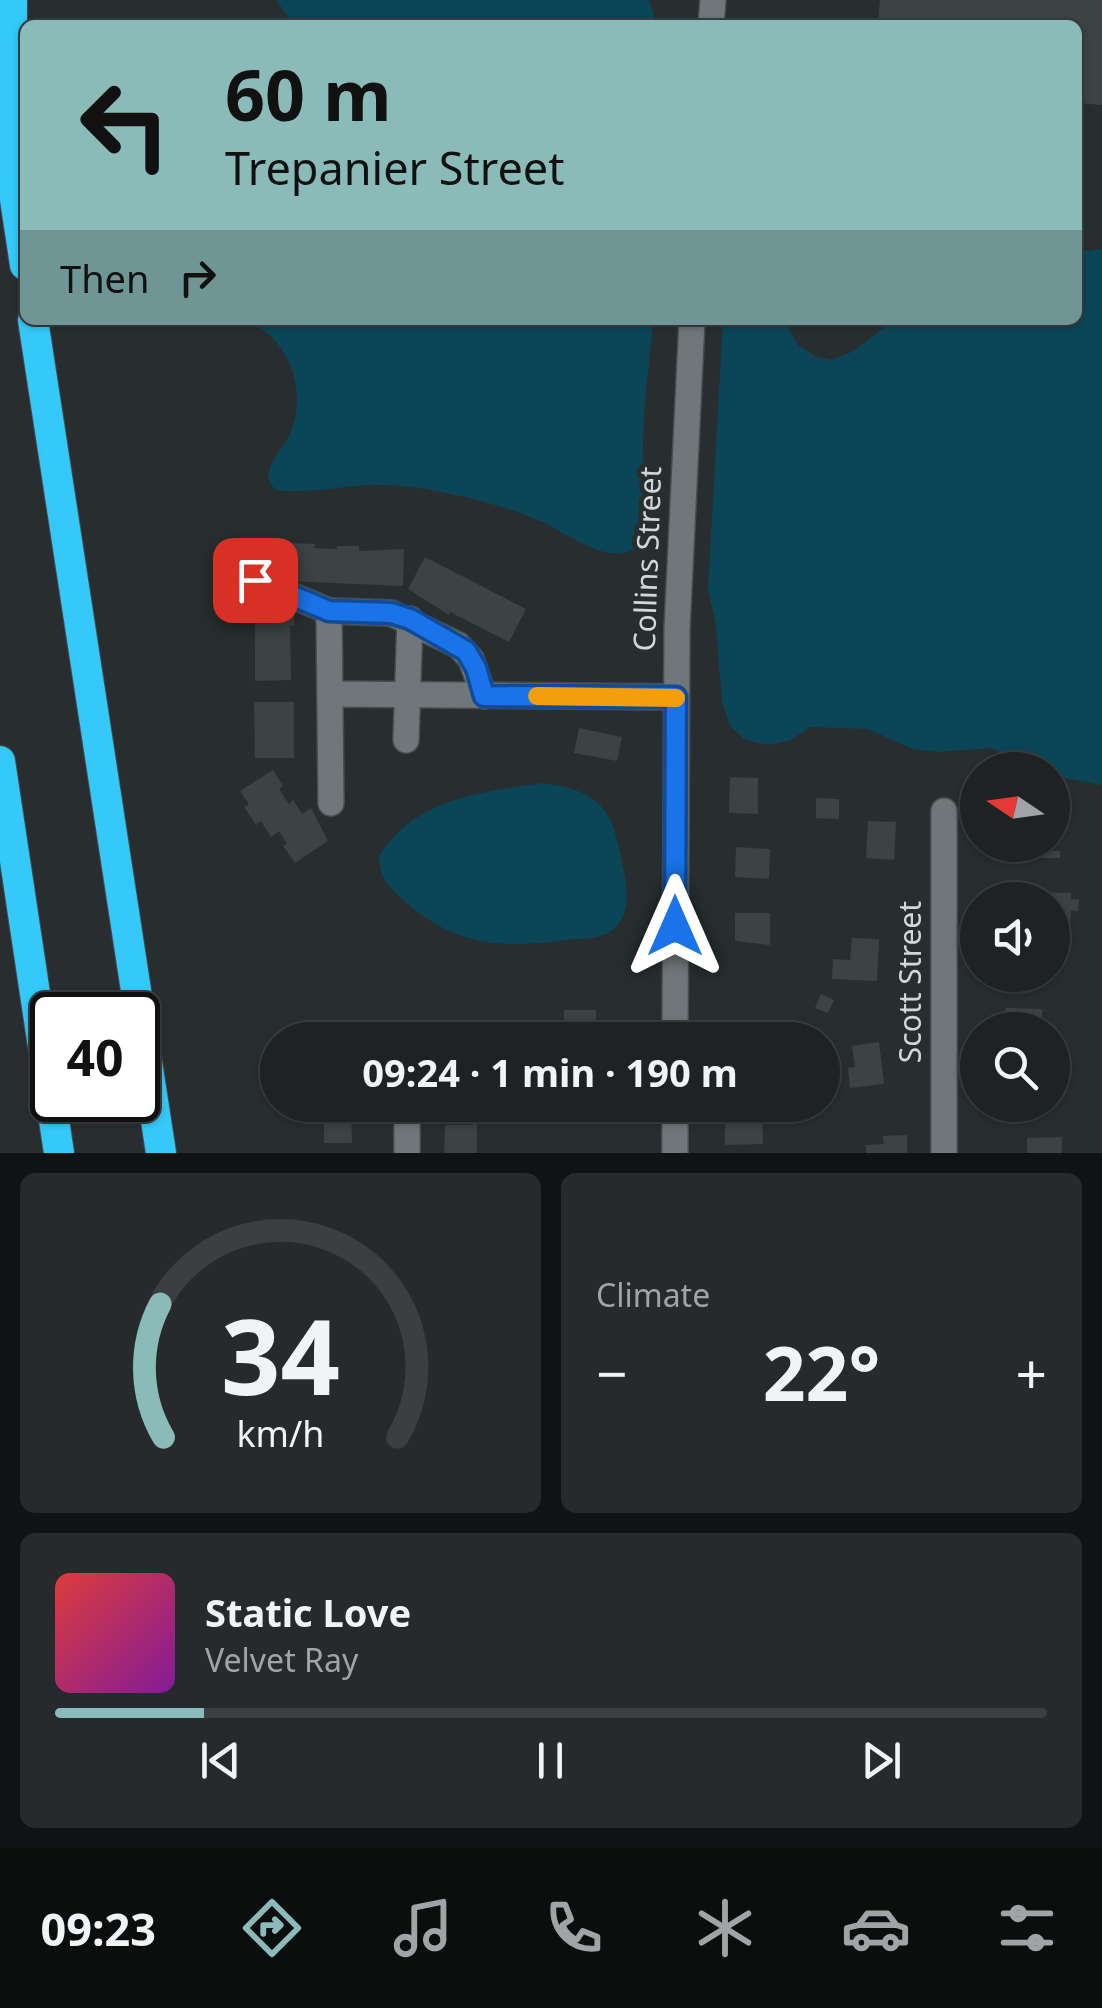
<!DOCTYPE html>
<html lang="en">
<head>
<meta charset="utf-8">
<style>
	:root { --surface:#1e2224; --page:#262a2c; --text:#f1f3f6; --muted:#a1a4a6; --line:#3c3f41; --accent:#8bbbb9 }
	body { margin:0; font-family:"Noto Sans",sans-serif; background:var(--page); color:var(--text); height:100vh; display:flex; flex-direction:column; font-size:38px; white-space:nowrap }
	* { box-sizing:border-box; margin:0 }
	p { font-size:32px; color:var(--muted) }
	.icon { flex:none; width:55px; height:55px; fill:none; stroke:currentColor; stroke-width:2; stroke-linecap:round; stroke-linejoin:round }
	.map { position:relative; height:1153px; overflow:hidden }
	.side { display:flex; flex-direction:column; gap:20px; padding:20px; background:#101314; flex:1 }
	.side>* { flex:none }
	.hud { position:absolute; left:20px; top:20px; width:1062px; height:305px; border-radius:15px; box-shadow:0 2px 8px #0004,0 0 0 2px var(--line); background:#8bbbb9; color:#111; overflow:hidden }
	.needle { width:65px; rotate:283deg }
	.buttons { position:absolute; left:960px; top:752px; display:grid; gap:20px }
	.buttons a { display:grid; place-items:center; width:110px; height:110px; border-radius:50%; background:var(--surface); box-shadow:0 2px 8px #0004,0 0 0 2px var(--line); font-size:50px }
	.speed { position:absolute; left:30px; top:992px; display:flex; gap:20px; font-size:50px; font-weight:700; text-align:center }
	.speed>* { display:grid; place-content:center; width:130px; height:130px; border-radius:50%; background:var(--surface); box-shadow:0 2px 8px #0004,0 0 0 2px var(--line); line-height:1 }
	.speed .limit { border:5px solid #111; border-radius:15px; background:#fff; color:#111 }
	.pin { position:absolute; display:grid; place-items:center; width:85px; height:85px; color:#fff; margin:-42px; border-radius:20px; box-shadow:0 5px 15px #0006 }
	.me { position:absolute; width:110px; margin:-55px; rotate:0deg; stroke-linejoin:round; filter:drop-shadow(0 0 8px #0008) }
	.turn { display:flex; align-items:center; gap:35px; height:210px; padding:0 40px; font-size:45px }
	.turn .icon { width:130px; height:130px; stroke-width:2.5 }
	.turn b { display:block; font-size:70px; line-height:85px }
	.then { display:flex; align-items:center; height:95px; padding:0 40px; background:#0003; gap:20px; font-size:38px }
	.big { font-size:75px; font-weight:700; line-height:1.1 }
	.side .card { flex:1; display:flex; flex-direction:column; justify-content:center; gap:15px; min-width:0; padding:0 35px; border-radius:15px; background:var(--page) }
	.side .dial { align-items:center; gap:0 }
	.dial svg { height:260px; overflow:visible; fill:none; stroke:var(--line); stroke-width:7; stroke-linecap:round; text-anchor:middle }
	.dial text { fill:var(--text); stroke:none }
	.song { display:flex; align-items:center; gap:30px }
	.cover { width:120px; height:120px; border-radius:15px; background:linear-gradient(135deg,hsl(0 70% 55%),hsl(290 70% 35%)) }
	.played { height:10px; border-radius:5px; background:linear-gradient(90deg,var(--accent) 15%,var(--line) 15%) }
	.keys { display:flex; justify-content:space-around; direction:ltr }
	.heat { display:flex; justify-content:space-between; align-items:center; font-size:55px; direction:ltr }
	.side .tiles { flex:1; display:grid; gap:20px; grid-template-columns:1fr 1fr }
	.card:last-child { grid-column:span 2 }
	.trip { position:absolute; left:260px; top:1022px; width:580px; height:100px; border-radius:50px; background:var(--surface); box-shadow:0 2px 8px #0004,0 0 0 2px var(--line); font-weight:700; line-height:100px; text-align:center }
	.dock { display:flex; height:160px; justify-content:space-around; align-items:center; background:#0c0e0e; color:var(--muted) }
	.dock .icon { width:70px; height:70px }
	.dock .current { color:var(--accent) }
	.dock b { font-size:45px; color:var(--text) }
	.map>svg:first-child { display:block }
	.green { fill:#0b4658 }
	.building { fill:#3d4245 }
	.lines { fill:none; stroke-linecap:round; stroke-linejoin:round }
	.minor-casing { stroke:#484c4e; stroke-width:28 }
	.highway-casing { stroke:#484c4e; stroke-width:32 }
	.minor { stroke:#707679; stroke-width:25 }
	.highway { stroke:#34c9f8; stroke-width:30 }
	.route-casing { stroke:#114b97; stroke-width:25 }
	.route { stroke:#1a73e8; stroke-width:18 }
	.slow { stroke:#f59e0b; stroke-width:18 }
	.labels { text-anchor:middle; stroke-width:10; stroke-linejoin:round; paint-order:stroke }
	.street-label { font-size:30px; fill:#d4d7d9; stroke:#282e30 }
</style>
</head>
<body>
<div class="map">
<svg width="1102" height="1153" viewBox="0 0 1102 1153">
	<rect width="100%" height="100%" fill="#282e30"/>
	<!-- green -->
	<g class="green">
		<path d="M276,0H649L657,25H294Z"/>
		<path d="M1102,249V785L1053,776L1052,770H1035L1016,758L991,748L936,752L913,749L868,729L810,727L791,740L768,745L744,739L730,726L722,701L716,625L708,590L723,320H784L798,345L816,357L831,360L854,351L894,320H1078V252Z"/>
		<path d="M244,320H653C649,370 640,423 644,473C645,494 656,522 642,541C619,573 569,535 545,523C532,517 517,511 502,507C461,495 410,483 366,485C335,487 306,494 275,490L268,479C272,453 277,458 288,438C310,395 290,335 244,320Z"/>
		<path d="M543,783C586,789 609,800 618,844C623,867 635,906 617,926C605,940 584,938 567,940C504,948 461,948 409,905C391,889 380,882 379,856C416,798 481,792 543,783Z"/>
	</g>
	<!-- building -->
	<g class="building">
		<path d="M880,0H1102V105L1078,103V25H878Z"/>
		<path d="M291,543L315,544L314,548L337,549V546H359V551L404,549L403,586L289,581Z"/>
		<path d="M425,557L526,609L509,642L450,612L449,615L408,589Z"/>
		<path d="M255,607H294V626H290L291,680L255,681Z"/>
		<path d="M254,702H294V758H255Z"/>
		<path d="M579,728L622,737L617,761L574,753Z"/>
		<path d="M273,770L283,786L279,789L289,804L293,800L302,814L311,808L328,841L295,863L283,846L287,844L279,831L271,837L261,821L256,825L244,807L249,804L240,791Z"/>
		<path d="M730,777L758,778V814L729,813Z"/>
		<path d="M816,798L839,799V819L816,818Z"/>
		<path d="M868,821L896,822L894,860L866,858Z"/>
		<path d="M1000,845H1051V851H1060V858H1000Z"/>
		<path d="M736,847L770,849L769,879L735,877Z"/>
		<path d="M1041,892L1071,893V899H1079L1078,911L1071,910L1070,931L1052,930V900H1041Z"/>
		<path d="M735,913H770V945L735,941Z"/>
		<path d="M852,938L879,939L877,981L832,979L833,959L850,960Z"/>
		<path d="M999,975H1032L1031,987H999Z"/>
		<path d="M821,994L834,1000L828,1013L815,1008Z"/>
		<path d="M1005,1008L1042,1009V1030H1005Z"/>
		<rect x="564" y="1010" width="32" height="30"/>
		<path d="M879,1042L884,1084L850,1088L848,1068L855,1067L852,1046Z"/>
		<path d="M1052,1061H1061L1062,1092H1052Z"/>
		<path d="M324,1105H351L352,1143H324Z"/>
		<path d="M762,1109L763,1144L725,1145V1110Z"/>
		<path d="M473,1119H477V1153H444L445,1125H473Z"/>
		<path d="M907,1135V1153H866V1145L884,1144L883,1136Z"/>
		<path d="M1062,1137V1153H1027V1138Z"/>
	</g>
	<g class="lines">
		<defs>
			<g id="minor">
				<path d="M711,25L713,0"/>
				<path d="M255,580L329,611"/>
				<path d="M330,694L676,697"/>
				<path d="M406,740L410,619"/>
				<path d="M331,803L329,611L391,613L458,645L471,659L484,696"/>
				<path d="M944,811V1153"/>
				<path d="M675,1040L677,629L692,320"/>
				<path d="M407,1105V1153"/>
				<path d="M675,1153V1105"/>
			</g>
			<g id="highway">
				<path d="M8,153L25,265"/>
				<path d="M11,173L12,0"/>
				<path d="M33,320L161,1153"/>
				<path d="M0,761L59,1153"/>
			</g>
		</defs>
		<!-- minor casing -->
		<use href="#minor" class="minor-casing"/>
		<!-- highway casing -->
		<use href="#highway" class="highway-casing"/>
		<!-- minor -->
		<use href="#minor" class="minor"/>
		<!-- highway -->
		<use href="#highway" class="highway"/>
	</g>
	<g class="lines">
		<defs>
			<path id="route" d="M255,580L329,611L391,613L410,619L466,651L476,668L484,696L676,697L675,926"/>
		</defs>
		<!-- route casing -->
		<use href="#route" class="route-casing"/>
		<!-- route -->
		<use href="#route" class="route"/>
		<!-- slow -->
		<path class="slow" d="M537,696L676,698"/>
	</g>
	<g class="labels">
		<!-- street labels -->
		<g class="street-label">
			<text transform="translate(648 559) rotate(-88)" y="10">Collins Street</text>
			<text transform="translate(911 982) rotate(-90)" y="10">Scott Street</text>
		</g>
	</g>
</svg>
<div class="buttons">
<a><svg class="needle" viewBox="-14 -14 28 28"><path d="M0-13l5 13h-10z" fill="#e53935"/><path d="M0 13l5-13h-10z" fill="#a1a4a6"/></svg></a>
<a><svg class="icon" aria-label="sound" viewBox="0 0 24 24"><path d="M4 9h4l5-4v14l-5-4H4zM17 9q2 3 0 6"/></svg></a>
<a><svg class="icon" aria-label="search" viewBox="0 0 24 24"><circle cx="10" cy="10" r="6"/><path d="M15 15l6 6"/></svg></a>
</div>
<div class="speed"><div class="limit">40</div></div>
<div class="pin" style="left:255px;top:580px;background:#d93025"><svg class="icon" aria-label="arrive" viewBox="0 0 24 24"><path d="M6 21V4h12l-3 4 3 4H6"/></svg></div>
<svg class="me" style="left:675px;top:926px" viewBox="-20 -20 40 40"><path d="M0-17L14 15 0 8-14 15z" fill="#1a73e8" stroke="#fff" stroke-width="4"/></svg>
<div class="trip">09:24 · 1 min · 190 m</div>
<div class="hud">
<div class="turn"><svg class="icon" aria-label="left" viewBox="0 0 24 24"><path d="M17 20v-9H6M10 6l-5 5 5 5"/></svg><div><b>60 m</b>Trepanier Street</div></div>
<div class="then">Then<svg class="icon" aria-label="right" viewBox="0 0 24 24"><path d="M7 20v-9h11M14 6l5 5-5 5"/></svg></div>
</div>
</div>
<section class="side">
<div class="tiles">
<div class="card dial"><svg viewBox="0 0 100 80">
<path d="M14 69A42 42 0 1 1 86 69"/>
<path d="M14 69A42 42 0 0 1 13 28" stroke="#8bbbb9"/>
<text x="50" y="56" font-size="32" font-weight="700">34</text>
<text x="50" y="72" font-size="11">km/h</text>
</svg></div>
<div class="card"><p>Climate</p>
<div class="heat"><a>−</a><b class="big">22°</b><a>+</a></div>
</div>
<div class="card">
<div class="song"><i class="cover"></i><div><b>Static Love</b><p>Velvet Ray</p></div></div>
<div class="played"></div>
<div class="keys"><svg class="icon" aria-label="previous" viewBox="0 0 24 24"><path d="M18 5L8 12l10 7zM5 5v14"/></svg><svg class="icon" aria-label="pause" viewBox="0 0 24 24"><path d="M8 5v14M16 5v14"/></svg><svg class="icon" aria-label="next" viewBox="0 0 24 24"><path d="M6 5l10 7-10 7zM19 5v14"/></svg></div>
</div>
</div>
</section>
<nav class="dock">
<b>09:23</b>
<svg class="icon current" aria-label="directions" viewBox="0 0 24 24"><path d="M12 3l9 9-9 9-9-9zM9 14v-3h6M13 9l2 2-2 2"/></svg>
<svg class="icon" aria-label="music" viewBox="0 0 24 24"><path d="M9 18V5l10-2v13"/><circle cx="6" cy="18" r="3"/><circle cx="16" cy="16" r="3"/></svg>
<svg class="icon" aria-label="phone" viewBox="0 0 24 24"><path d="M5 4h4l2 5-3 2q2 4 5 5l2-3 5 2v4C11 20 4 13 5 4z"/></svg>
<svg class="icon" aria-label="climate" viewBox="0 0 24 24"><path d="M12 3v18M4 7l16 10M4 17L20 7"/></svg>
<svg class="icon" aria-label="car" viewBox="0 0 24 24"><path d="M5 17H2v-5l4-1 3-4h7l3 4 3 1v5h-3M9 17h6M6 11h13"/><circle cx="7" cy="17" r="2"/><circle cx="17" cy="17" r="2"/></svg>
<svg class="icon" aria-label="filters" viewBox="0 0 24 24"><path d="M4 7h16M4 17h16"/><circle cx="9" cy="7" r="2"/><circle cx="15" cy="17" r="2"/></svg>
</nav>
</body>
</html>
